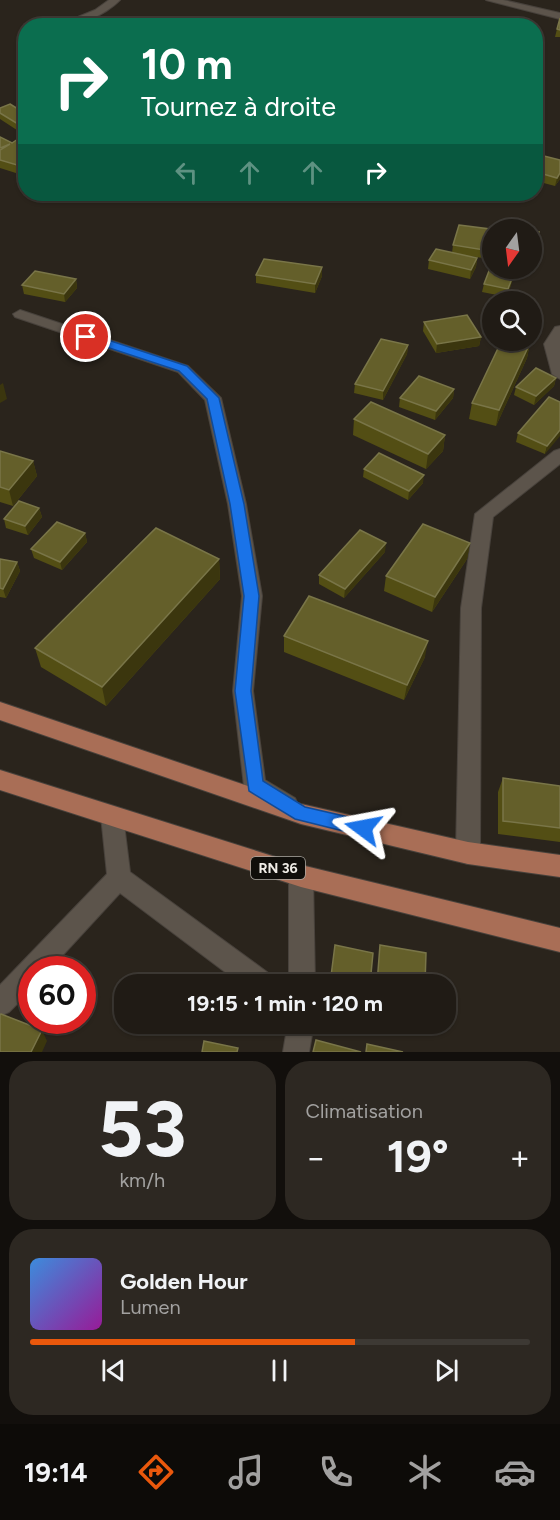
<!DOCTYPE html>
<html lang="fr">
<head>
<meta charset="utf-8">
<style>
	:root { --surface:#201b15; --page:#2d2822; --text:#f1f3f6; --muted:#a2a1a0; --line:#3d3934; --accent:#ea580c }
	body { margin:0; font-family:Figtree,sans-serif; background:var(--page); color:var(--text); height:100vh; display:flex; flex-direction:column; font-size:22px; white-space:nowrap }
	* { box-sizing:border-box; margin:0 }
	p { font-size:20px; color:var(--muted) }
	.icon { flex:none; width:33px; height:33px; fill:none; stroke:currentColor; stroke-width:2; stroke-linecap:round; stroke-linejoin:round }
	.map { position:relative; height:1052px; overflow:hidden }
	.panel { display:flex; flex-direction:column; gap:9px; padding:9px; background:#120f0c; flex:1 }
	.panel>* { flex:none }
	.guide { position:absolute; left:18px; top:18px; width:525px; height:183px; border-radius:24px; box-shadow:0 2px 4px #0004,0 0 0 2px var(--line); background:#0b6e4f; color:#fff; overflow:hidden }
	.needle { width:39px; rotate:194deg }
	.tools { position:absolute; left:482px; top:219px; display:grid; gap:12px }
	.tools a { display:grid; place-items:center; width:60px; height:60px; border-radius:50%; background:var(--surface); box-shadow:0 2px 4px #0004,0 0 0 2px var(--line); font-size:30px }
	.speed { position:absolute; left:18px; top:956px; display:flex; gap:12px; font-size:30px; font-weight:700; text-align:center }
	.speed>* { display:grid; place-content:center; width:78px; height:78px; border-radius:50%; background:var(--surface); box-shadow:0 2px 4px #0004,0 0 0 2px var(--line); line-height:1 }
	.speed .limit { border:9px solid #d22; background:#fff; color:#111 }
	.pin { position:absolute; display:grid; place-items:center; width:51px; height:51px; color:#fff; margin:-26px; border:3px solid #fff; border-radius:50%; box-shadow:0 2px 6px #0007 }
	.me { position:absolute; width:66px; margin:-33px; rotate:283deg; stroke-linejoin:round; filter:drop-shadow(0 0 4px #0008) }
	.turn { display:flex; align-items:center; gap:21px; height:126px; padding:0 24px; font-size:27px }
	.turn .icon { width:78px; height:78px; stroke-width:2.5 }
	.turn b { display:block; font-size:42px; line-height:51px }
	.lanes { display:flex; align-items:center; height:57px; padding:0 24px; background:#0003; justify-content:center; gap:30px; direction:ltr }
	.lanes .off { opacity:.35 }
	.big { font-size:45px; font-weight:700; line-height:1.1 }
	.panel .tile { flex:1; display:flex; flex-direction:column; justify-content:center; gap:9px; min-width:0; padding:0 21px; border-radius:24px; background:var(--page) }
	.panel .dial { align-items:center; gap:0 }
	.dial b { font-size:78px; line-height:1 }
	.song { display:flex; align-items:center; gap:18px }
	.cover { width:72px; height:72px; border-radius:9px; background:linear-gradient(135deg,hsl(210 70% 55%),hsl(300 70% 35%)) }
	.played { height:6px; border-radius:3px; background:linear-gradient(90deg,var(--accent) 65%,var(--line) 65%) }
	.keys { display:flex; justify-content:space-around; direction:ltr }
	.heat { display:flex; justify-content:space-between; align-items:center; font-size:33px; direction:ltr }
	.panel .tiles { flex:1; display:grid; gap:9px; grid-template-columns:1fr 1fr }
	.tile:last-child { grid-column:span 2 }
	.trip { position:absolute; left:114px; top:974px; width:342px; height:60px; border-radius:24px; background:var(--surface); box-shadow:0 2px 4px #0004,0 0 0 2px var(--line); font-weight:700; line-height:60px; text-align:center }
	.tabs { display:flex; height:96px; justify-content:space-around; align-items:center; background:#0d0b08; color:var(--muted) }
	.tabs .icon { width:42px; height:42px }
	.tabs .current { color:var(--accent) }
	.tabs b { font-size:27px; color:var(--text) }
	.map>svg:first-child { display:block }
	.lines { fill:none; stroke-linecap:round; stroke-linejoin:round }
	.minor-casing { stroke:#48423c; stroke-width:2 }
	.primary-casing { stroke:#48423c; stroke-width:2 }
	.minor { fill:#5c544b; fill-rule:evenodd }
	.primary { fill:#a96e56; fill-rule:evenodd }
	.wall { fill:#534e14 }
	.shaded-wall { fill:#3b360e }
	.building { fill:#645f2a; stroke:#797548; stroke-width:1.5 }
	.route { fill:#1a73e8; stroke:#114b97; stroke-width:1.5 }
	.labels { text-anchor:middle; stroke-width:6; stroke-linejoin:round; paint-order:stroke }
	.shield { fill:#100e0a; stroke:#aca9a3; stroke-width:1.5 }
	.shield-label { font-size:14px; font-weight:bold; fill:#efebe5 }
</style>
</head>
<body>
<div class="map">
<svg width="560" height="1052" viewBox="0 0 560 1052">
	<rect width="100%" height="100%" fill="#2a241c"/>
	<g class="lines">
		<defs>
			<g id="minor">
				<path d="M109,0H120C104,16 79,26 56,26L95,10Z"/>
				<path d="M486,0H503L560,13V19Z"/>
				<path d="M20,310L188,366L221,398L246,504L262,596L253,691L265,780L295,798L298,805L295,812L287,815C273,810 250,800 244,786L233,691L242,596L228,504L205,400L178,372L15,317L13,314Z"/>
				<path d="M560,326V379L552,374L544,344L555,327Z"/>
				<path d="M560,449V464L493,517L481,608L480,853L476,861L468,864L460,861L456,853L461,608L475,514L554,451Z"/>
				<path d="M112,806L120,809L123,816L130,872L271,975L275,984H241L120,893L50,969H32V989L9,1012L0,1016V985L107,874L101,816L104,809Z"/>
				<path d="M301,865L309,868L313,876L315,984H289V876L293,868Z"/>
				<path d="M288,1023H314L309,1052H283Z"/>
			</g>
			<g id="primary">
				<path d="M0,702L301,804L468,842L560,855V877L468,864L301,824L0,720Z"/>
				<path d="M0,770L301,865L560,928V952L301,887L0,790Z"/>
			</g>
		</defs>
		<!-- minor casing -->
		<use href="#minor" class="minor-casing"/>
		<!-- primary casing -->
		<use href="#primary" class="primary-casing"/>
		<!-- minor -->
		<use href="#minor" class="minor"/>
		<!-- primary -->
		<use href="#primary" class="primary"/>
	</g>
	<!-- wall -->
	<g class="wall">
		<path d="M560,18V37H555L557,29Z"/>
		<path d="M0,108L26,114V136L0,119Z"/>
		<path d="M0,137L12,143L26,139V169L19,174L0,168Z"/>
		<path d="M536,154L560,179L555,186L536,181Z"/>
		<path d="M489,238L483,258L469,256L477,258L476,267L470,279L428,269L429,260L452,253L453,245Z"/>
		<path d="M492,268H516L507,297L482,292L484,284Z"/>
		<path d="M256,275L322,276L315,293L256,283Z"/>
		<path d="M76,279L77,288L65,302L24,294L22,285Z"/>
		<path d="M424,322L481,337L479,346L436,353L423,331Z"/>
		<path d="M530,343L527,358L496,426L469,419L472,403Z"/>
		<path d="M408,345L407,354L383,400L354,393L355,384Z"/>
		<path d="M556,378L554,386L534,405L514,395L516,387Z"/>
		<path d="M454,389L453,398L435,420L399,407L400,398Z"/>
		<path d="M560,402L545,454L516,442L518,433Z"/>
		<path d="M354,419L445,435L443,451L426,469L353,435Z"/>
		<path d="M0,451L33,461L37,476L13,506L0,502Z"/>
		<path d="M364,469L423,483L408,500L363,477Z"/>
		<path d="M39,508L42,517L28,535L6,528L4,519Z"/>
		<path d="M85,533L87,542L62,570L34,558L31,549Z"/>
		<path d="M470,543L467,559L432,612L384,591L386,576Z"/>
		<path d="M385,552L344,598L319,584V575Z"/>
		<path d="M0,559L17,562L20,571L6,598L0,597Z"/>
		<path d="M219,559L220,579L106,706L41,667L35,648Z"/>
		<path d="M284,636L425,657L404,700L284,652Z"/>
		<path d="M503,778L560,786V842L498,834V792Z"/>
	</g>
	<!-- shaded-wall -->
	<g class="shaded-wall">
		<path d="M26,160V169L19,174L17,165Z"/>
		<path d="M560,173V179L555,186L557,178Z"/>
		<path d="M490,229L489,238L483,258L484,250Z"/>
		<path d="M539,232L537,240L531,254V249Z"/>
		<path d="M477,258L476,267L470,279L471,270Z"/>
		<path d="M322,267V276L315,293V284Z"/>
		<path d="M516,268L515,273L507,297L508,289Z"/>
		<path d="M76,279L77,288L65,302L64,294Z"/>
		<path d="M481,337L479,346L436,353L437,344Z"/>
		<path d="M530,343L527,358L496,426L499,410Z"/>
		<path d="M408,345L407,354L383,400V391Z"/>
		<path d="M556,378L554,386L534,405L536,396Z"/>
		<path d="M3,383L7,399L0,403V385Z"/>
		<path d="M454,389L453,398L435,420L436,411Z"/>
		<path d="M560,430V436L545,454L547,446Z"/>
		<path d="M445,435L443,451L426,469L428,454Z"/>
		<path d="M33,461L37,476L13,506L9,490Z"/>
		<path d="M424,475L423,483L408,500L409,491Z"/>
		<path d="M39,508L42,517L28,535L25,526Z"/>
		<path d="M85,533L87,542L62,570L60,562Z"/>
		<path d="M386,543L385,552L344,598L345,589Z"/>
		<path d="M470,543L467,559L432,612L435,597Z"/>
		<path d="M219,559L220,579L106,706L102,687Z"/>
		<path d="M17,562L20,571L6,598L3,589Z"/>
		<path d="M428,641L425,657L404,700L407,685Z"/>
		<path d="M42,1030L47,1041L42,1052H31Z"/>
	</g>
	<!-- building -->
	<g class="building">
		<path d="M560,18V30L557,29Z"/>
		<path d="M10,104L26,114V129L0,113V108Z"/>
		<path d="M0,137L12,143L21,137L26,139V160L17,165L0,160V150L10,144L0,148Z"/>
		<path d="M536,154L560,160V173L557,178L536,172Z"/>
		<path d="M459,225L490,229L484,250L453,245Z"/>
		<path d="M518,227L529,230H517Z"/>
		<path d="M531,230L539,232L531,249Z"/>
		<path d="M436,249L477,258L471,270L429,260Z"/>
		<path d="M264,259L322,267L315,284L256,275Z"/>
		<path d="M492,263V268H516L508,289L484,284Z"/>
		<path d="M35,271L76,279L64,294L22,285Z"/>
		<path d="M467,315L481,337L437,344L424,322Z"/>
		<path d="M381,339L408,345L383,391L355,384Z"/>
		<path d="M502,340H521L530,343L499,410L472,403Z"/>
		<path d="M536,368L556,378L536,396L516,387Z"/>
		<path d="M419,376L454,389L436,411L400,398Z"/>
		<path d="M549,397L560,402V430L547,446L518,433Z"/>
		<path d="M371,402L445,435L428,454L354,419Z"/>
		<path d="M0,451L33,461L9,490L0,487Z"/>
		<path d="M379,453L424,475L409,491L364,469Z"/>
		<path d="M19,501L39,508L25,526L4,519Z"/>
		<path d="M57,522L85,533L60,562L31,549Z"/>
		<path d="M423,524L470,543L435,597L386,576Z"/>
		<path d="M156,528L219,559L102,687L35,648Z"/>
		<path d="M360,530L386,543L345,589L319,575Z"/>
		<path d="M0,559L17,562L3,589L0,588Z"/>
		<path d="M309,596L428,641L407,685L284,636Z"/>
		<path d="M503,778L560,786V828L503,821Z"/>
		<path d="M335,945L373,953L370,984H330Z"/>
		<path d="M380,945L426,953L425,984H377Z"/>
		<path d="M1,1014L42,1030L31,1052H0V1015Z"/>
		<path d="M316,1040L361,1052H313Z"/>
		<path d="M204,1041L238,1048L237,1052H202Z"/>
		<path d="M367,1044L403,1052H366Z"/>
	</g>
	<!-- route -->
	<path class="route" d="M82,334H90L187,366L219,398L244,504L259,596L251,691L263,781L305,807L370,822L372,828L370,834L363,836L295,819L249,791L235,691L244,596L230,504L207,399L179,371L82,339Z"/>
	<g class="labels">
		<!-- shield labels -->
		<rect class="shield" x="251" y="857" width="54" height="22" rx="4.5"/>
		<g class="shield-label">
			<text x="278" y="873">RN 36</text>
		</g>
	</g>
</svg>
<div class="tools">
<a><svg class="needle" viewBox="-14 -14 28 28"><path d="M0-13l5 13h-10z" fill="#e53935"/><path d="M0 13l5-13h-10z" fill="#a2a1a0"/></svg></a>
<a><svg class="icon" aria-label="search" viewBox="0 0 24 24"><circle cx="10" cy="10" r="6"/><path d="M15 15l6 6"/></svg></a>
</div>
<div class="speed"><div class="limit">60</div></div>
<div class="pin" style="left:86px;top:337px;background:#d93025"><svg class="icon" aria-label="arrive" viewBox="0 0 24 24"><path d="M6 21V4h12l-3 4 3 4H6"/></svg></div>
<svg class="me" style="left:363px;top:828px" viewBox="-20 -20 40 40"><path d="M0-17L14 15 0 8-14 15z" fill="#1a73e8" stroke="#fff" stroke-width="4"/></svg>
<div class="trip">19:15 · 1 min · 120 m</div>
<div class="guide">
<div class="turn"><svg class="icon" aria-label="right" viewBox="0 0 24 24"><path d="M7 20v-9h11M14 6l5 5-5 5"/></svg><div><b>10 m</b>Tournez à droite</div></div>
<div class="lanes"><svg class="icon off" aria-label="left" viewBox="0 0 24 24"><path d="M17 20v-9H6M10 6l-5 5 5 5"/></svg><svg class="icon off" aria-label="ahead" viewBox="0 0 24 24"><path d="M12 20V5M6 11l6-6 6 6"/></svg><svg class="icon off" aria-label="ahead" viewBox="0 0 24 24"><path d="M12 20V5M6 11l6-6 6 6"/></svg><svg class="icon" aria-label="right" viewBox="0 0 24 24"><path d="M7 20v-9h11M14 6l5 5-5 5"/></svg></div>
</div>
</div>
<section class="panel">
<div class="tiles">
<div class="tile dial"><b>53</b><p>km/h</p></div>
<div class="tile"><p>Climatisation</p>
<div class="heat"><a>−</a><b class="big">19°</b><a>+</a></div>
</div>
<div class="tile">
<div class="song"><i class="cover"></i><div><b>Golden Hour</b><p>Lumen</p></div></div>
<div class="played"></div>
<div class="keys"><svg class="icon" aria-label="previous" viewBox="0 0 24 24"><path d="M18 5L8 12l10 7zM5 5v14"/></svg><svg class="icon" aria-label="pause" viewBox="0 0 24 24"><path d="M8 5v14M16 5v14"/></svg><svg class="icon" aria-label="next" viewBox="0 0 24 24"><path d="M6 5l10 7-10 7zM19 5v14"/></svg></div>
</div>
</div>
</section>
<nav class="tabs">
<b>19:14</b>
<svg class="icon current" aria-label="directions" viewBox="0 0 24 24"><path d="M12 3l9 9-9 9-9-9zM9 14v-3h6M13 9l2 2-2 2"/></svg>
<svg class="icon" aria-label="music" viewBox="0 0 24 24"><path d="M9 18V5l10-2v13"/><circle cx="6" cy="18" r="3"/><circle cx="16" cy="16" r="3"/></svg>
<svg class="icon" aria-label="phone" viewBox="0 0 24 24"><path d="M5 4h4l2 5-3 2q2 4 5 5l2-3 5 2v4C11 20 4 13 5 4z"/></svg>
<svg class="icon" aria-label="climate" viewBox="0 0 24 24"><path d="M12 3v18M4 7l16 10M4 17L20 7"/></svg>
<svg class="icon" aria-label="car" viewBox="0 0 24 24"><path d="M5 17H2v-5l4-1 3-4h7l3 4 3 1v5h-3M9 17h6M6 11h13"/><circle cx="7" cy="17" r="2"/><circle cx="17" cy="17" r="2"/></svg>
</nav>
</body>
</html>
